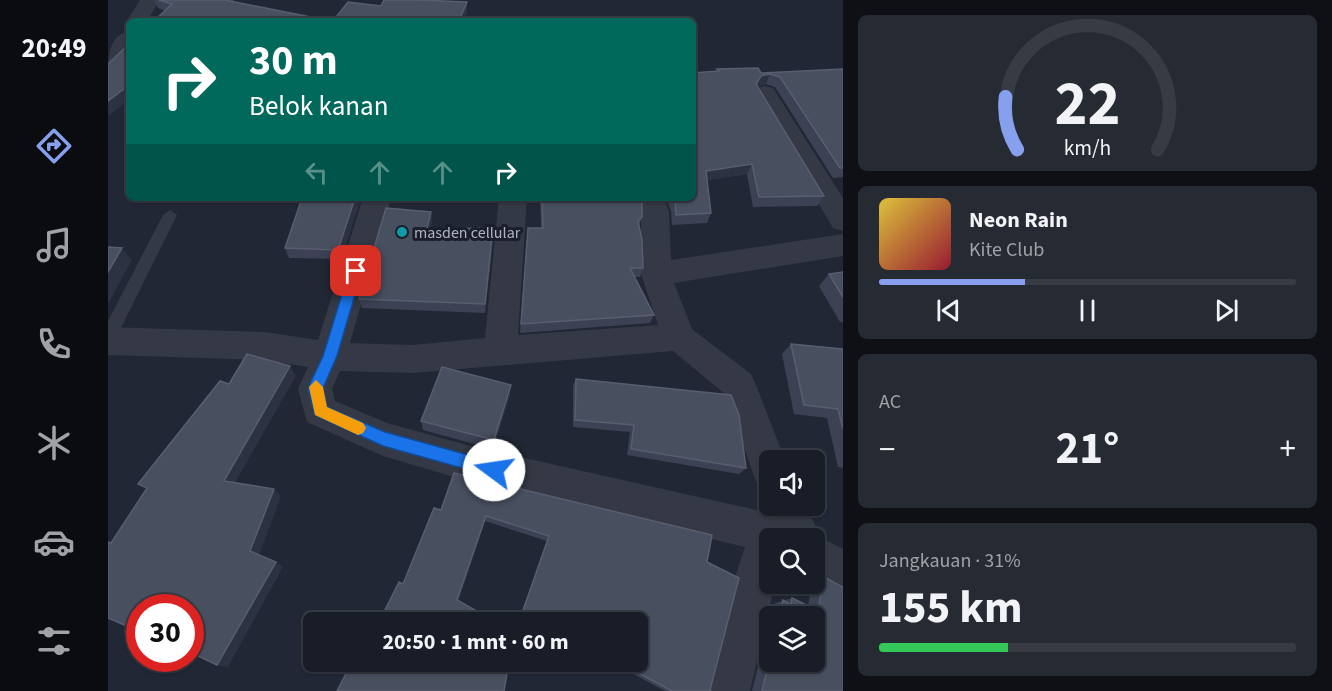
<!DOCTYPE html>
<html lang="id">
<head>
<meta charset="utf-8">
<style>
	:root { --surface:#191d27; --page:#262a33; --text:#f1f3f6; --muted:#9fa2a7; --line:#373b44; --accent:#87a0ee }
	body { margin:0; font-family:"Source Sans 3",sans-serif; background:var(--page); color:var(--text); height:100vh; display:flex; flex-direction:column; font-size:22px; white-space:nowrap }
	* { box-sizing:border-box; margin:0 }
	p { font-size:20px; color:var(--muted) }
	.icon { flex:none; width:33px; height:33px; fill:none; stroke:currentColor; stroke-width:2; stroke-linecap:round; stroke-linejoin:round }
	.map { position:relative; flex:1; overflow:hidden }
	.side { display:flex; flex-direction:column; gap:15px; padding:15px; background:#0e1015; width:489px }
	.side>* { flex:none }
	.guide { position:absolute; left:18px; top:18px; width:570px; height:183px; border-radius:9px; box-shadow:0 2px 4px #0004,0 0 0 2px var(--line); background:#00695c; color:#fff; overflow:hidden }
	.fabs { position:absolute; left:651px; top:450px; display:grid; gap:12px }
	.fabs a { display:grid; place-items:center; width:66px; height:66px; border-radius:9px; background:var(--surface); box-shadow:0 2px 4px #0004,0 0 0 2px var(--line); font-size:30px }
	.speed { position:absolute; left:18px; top:594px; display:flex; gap:12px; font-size:30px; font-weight:700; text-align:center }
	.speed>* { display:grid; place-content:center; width:78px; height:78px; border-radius:50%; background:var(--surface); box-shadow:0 2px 4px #0004,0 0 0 2px var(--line); line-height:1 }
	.speed .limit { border:9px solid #d22; background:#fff; color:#111 }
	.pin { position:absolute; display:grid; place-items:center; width:51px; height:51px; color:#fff; margin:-26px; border-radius:12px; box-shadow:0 3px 9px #0006 }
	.me { position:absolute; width:66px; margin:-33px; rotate:284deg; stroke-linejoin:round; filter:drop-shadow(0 0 4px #0008) }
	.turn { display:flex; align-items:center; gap:21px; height:126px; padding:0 24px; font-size:27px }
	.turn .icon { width:78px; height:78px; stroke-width:2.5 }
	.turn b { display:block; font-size:42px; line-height:51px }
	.lanes { display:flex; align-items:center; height:57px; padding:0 24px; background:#0003; justify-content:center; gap:30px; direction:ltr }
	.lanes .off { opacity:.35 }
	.big { font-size:45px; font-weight:700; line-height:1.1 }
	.side .widget { flex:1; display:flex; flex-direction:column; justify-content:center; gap:9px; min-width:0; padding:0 21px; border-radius:9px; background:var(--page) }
	.side .dial { align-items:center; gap:0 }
	.dial svg { height:156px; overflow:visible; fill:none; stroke:var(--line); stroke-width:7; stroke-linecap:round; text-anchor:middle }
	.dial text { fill:var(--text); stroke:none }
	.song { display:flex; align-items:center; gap:18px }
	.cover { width:72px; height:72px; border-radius:9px; background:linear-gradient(135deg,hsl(50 70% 55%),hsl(350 70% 35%)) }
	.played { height:6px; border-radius:3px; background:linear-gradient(90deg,var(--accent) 35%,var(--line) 35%) }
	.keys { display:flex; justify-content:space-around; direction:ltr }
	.heat { display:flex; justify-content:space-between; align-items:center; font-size:33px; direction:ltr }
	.charge { height:9px; border-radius:4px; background:linear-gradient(90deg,#34c759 31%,var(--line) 0) }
	.trip { position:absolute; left:195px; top:612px; width:345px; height:60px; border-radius:9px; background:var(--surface); box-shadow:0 2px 4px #0004,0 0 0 2px var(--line); font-weight:700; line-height:60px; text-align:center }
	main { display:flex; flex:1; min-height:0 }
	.dock { display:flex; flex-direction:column; width:108px; justify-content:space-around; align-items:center; background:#0a0c10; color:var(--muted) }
	.dock .icon { width:42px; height:42px }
	.dock .active { color:var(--accent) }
	.dock b { font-size:27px; color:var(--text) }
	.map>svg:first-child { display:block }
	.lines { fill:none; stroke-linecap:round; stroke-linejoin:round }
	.lane { fill:#343945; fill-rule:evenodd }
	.street { fill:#343945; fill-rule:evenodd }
	.wall { fill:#3c4253 }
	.shaded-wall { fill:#2c3242 }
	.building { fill:#484f5f; stroke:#585e6f; stroke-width:1.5 }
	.route { fill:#1a73e8; stroke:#114b97; stroke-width:1.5 }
	.slow { fill:#f59e0b }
	.culture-dot { fill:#0f9aa8; stroke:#1a1e2a; stroke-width:2 }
	.labels { text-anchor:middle; stroke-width:6; stroke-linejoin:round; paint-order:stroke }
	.poi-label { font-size:16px; fill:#afb3c2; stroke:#1a1e2a; text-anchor:start }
</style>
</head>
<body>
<main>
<nav class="dock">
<b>20:49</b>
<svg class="icon active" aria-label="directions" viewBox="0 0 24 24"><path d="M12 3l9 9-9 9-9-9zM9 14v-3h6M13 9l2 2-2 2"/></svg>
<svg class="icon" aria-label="music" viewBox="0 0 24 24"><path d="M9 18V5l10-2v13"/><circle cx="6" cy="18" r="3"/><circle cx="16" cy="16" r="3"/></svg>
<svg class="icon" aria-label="phone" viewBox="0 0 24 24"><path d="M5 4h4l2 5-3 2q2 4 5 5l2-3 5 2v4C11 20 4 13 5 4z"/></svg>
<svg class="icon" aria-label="climate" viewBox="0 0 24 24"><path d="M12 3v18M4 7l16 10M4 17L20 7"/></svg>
<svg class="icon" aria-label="car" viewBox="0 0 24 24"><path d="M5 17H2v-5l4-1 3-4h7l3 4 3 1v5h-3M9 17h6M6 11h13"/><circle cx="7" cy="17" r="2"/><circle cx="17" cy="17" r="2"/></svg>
<svg class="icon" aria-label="filters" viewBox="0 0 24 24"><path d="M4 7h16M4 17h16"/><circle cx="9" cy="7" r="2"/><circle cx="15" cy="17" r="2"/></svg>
</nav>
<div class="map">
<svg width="735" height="691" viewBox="0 0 735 691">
	<rect width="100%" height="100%" fill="#212734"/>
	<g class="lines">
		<!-- lane -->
		<path class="lane" d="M62,210L69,215L6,342L0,344V321L55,215Z"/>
		<!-- street -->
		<g class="street">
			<path d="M32,0H52L39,21H21V24L19,21Z"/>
			<path d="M21,31C21,47 19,66 0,71C0,54 2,35 21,31Z"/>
			<path d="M657,86L665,88L735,198V231L725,228L645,93L649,88Z"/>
			<path d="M255,198H283L242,343L304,345L377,338L391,198H419L410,335L550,325L533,274V212L528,198H556L561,212L563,260L735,234V256L566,283L584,329L643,374L648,385L677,460H662V489L649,484L617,394L565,351L304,373L232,371L224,389L227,401L279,423L363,446L653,511L662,492V506H697L714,538L735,549V594L706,579V538H662V584H667L642,691H596L620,598L637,547L363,482L275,456L199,422L190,389L200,367L157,360L0,355V327L157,332L210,340Z"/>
		</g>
	</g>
	<!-- wall -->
	<g class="wall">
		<path d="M46,0H126L125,1L57,11L50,8Z"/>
		<path d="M609,69L653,73L735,69V177L725,178L667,87L658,84L649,86L716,196L709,206L645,207L639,174L599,180L603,213L599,223L564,225L563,211L558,198H585Z"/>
		<path d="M194,198H253L233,259L181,258L177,248Z"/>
		<path d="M432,198H532L534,217L531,226L535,268L532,277H527L546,315L542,323L412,333L419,238L433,228Z"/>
		<path d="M323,212L324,223L322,229L385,238L377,313L254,308L251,299Z"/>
		<path d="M735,272V322H732L711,286L721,274Z"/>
		<path d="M683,344L735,349V468L730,467L719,418L686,414L674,354Z"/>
		<path d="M468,379L638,468L631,474L519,455L522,432L465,427V386Z"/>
		<path d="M402,395L385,449L315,430L313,421Z"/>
		<path d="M346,473L599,562L603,691H557L503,662H530V622H410L439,541L377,521L295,584L333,510Z"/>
		<path d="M716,577L735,691H644L662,617V662L706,616H662L665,604L684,598L700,606L704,584H706V580Z"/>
	</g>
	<!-- shaded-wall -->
	<g class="shaded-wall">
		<path d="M359,2V12L355,21H351Z"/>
		<path d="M662,74L658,84L648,86V84L653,76Z"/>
		<path d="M21,85V100L0,116V101Z"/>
		<path d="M644,164L639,174L593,181L598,171Z"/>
		<path d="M247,198H253L233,259L230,250Z"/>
		<path d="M323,212L324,223L320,239L319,229Z"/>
		<path d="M385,228V238L377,313V304Z"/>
		<path d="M14,248L24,260L0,304V272Z"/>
		<path d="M182,366L188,376L124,488L116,481Z"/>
		<path d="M403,385L402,395L385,449L386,440Z"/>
		<path d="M166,489L173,496L151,556L142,551Z"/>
		<path d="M378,516L377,521L350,603L349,600Z"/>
		<path d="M168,562L175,567L120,667L109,665Z"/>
		<path d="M24,622L32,624V630L21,627Z"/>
	</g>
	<!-- building -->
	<g class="building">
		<path d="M51,0H117L223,21H46L64,4Z"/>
		<path d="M276,0H311L359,2L351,21H225L240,2L273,6Z"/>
		<path d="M21,44V85L0,101V64Z"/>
		<path d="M650,68L653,73L735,69V168H732L672,77L662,74L653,76L648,84L716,196L651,197L644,164L598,171L603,213L568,215L567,201L566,198H585V73L611,71L609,69Z"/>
		<path d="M194,198H247L230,250L177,248Z"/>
		<path d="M434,198H532L534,203V217L530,221L534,240L535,268H522L546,315L413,324L420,228H435Z"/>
		<path d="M278,208L323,212L319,229L385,228L377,304L251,299Z"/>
		<path d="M0,247L14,248L0,272Z"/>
		<path d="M735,272V297L721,274Z"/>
		<path d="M683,344L735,349V429L730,409L696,405Z"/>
		<path d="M139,354L182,366L116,481L166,489L142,551L168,562L109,665L82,652V608H32V626L24,622L21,627L0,618V542L3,543L39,488L30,484L112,381L121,384Z"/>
		<path d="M334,367L403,385L386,440L313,421Z"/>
		<path d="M468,379L623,395L631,415L638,468L523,449L526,425L467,420Z"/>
		<path d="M346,473L604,535L599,562L631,578L602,690L603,691H564L510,662H530V622H411L441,536L378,516L349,600L388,622H271L291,582L295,584L326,508L333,510Z"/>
		<path d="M716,577L735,587V691H654L662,657V662H706V616H671L675,600L683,605L684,598L710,611Z"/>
		<path d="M244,662H401L396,691H229Z"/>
	</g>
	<!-- route -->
	<path class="route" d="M248,266L254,271L229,356L215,388L219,407L277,432L386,462L391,464L394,470L391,475L386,477L275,446L207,415L200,388L215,356L241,271Z"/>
	<!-- slow -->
	<path class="slow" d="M208,380L215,387L219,407L255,423L258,428L255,433L250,435L207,415L201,387Z"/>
	<!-- markers -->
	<circle class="culture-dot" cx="294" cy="232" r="6"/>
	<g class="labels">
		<!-- poi labels -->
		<g class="poi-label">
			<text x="306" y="238">masden cellular</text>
		</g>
	</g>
</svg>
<div class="fabs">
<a><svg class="icon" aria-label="sound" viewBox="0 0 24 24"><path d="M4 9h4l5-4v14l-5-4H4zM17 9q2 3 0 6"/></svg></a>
<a><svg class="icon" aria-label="search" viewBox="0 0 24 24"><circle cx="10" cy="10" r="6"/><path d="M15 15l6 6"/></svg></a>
<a><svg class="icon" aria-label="layers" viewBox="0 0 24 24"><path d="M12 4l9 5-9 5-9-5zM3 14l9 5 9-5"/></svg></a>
</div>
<div class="speed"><div class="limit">30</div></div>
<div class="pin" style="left:248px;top:271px;background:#d93025"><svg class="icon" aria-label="arrive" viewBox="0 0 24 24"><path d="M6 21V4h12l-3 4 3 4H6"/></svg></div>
<svg class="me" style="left:386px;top:470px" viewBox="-20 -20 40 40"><circle r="19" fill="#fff"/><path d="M0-13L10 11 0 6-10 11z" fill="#1a73e8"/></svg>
<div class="trip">20:50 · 1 mnt · 60 m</div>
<div class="guide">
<div class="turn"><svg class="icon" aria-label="right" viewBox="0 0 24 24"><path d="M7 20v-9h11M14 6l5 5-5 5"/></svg><div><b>30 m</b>Belok kanan</div></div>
<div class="lanes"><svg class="icon off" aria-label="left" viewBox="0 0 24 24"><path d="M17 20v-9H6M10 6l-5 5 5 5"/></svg><svg class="icon off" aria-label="ahead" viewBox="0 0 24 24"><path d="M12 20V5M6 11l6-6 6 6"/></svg><svg class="icon off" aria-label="ahead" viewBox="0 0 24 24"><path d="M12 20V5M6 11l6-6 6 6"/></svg><svg class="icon" aria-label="right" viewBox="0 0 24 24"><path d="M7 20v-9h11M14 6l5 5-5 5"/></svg></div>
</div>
</div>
<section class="side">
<div class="widget dial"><svg viewBox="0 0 100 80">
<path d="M14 69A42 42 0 1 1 86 69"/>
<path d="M14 69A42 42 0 0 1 8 42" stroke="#87a0ee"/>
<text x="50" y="56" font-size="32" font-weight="700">22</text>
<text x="50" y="72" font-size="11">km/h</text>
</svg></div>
<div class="widget">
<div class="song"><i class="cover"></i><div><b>Neon Rain</b><p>Kite Club</p></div></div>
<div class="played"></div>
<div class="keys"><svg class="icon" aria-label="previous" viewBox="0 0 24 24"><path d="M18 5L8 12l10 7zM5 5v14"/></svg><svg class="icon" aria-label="pause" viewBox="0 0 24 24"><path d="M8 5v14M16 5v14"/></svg><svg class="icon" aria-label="next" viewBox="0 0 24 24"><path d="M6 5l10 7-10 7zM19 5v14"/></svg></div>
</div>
<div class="widget"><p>AC</p>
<div class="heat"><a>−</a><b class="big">21°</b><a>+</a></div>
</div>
<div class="widget"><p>Jangkauan · 31%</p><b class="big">155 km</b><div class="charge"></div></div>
</section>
</main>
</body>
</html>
